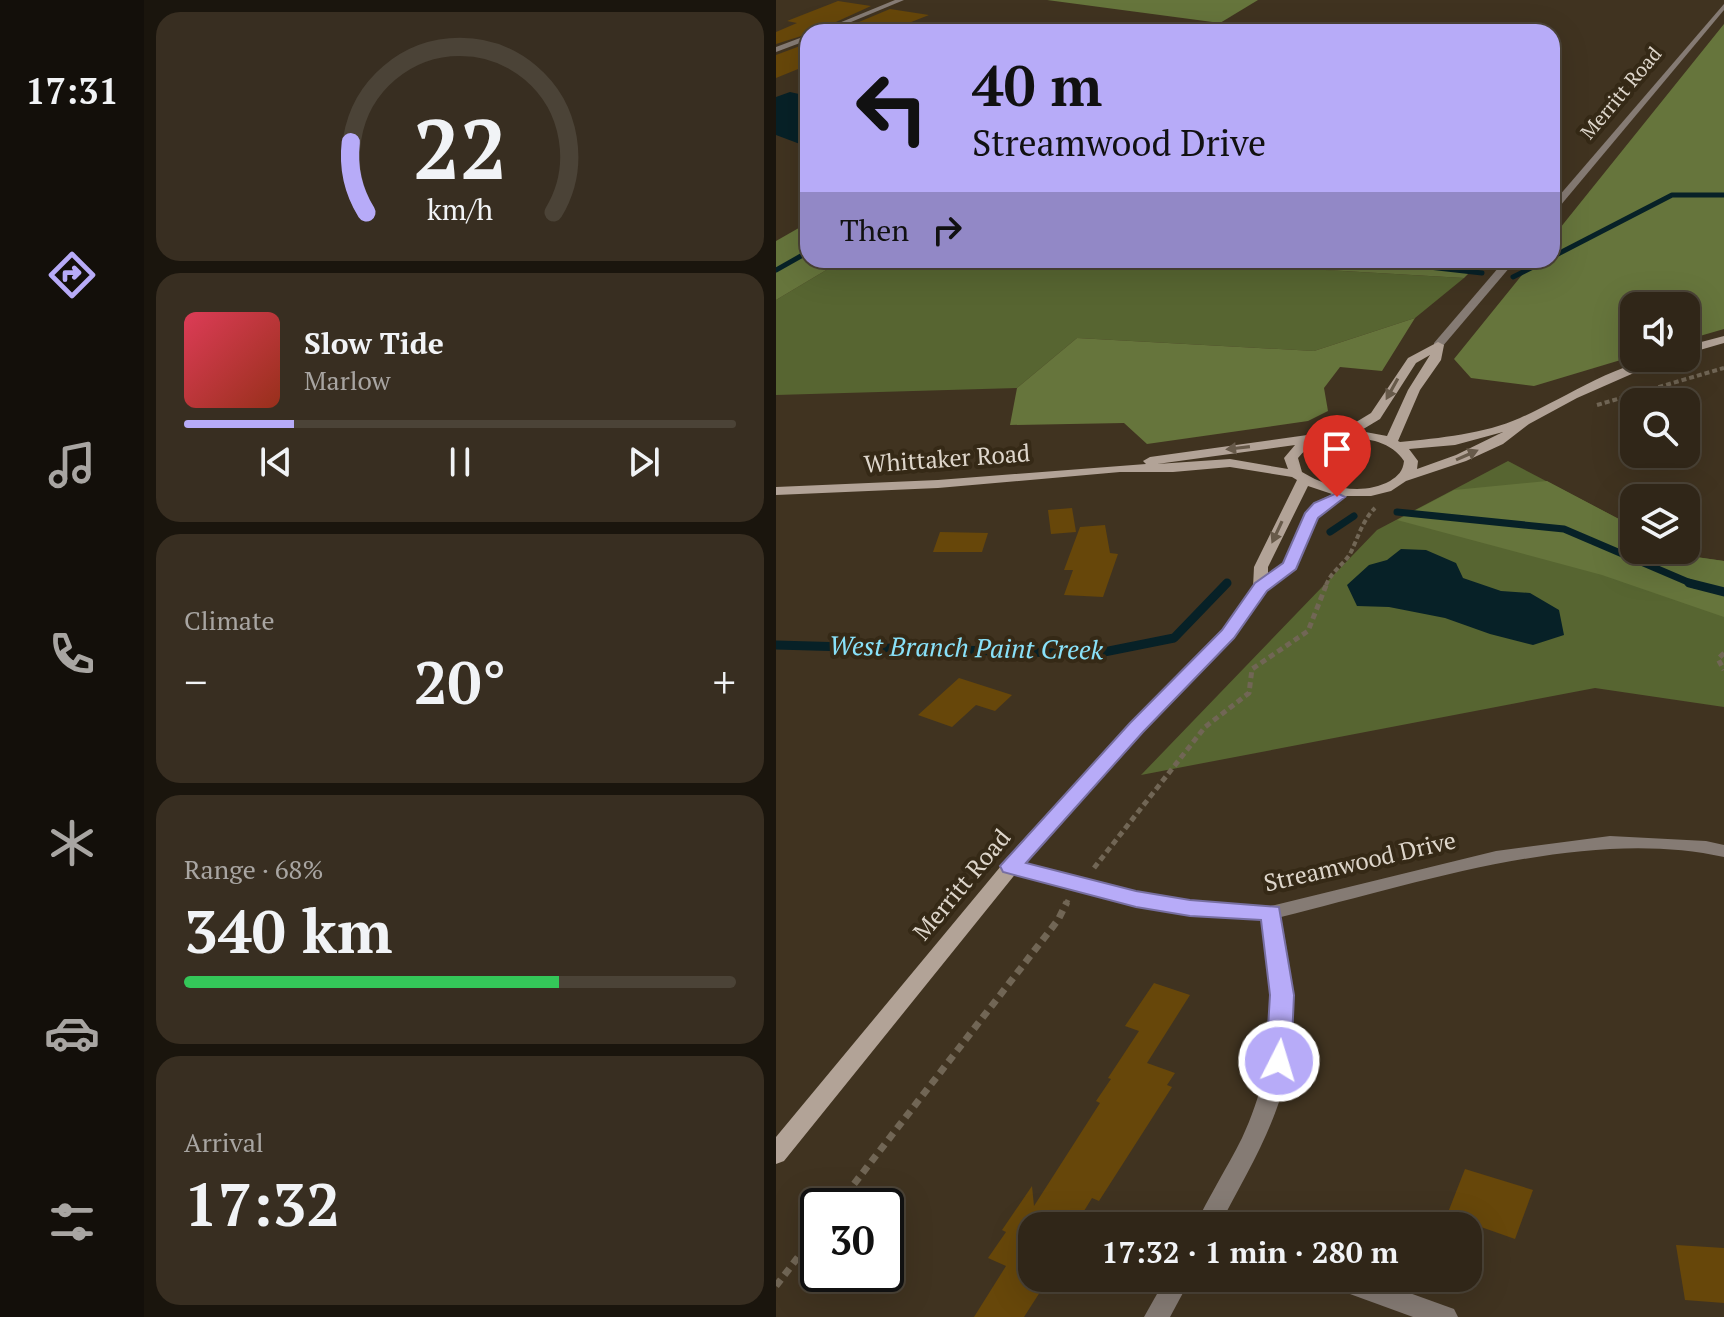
<!DOCTYPE html>
<html lang="en">
<head>
<meta charset="utf-8">
<style>
	:root { --surface:#302618; --page:#382e21; --text:#f1f3f6; --muted:#a8a5a2; --line:#4b4337; --accent:#b7abf8 }
	body { margin:0; font-family:"PT Serif",serif; background:var(--page); color:var(--text); height:100vh; display:flex; flex-direction:column; font-size:30px; white-space:nowrap }
	* { box-sizing:border-box; margin:0 }
	p { font-size:26px; color:var(--muted) }
	.icon { flex:none; width:44px; height:44px; fill:none; stroke:currentColor; stroke-width:2; stroke-linecap:round; stroke-linejoin:round }
	.map { position:relative; flex:1; overflow:hidden }
	.side { display:flex; flex-direction:column; gap:12px; padding:12px; background:#1a150d; width:632px }
	.side>* { flex:none }
	.banner { position:absolute; left:24px; top:24px; width:760px; height:244px; border-radius:24px; box-shadow:0 8px 32px #0002,0 0 0 2px var(--line); background:#b7abf8; color:#111; overflow:hidden }
	.buttons { position:absolute; left:844px; top:292px; display:grid; gap:16px }
	.buttons a { display:grid; place-items:center; width:80px; height:80px; border-radius:16px; background:var(--surface); box-shadow:0 8px 32px #0002,0 0 0 2px var(--line); font-size:40px }
	.speed { position:absolute; left:24px; top:1188px; display:flex; gap:16px; font-size:40px; font-weight:700; text-align:center }
	.speed>* { display:grid; place-content:center; width:104px; height:104px; border-radius:50%; background:var(--surface); box-shadow:0 8px 32px #0002,0 0 0 2px var(--line); line-height:1 }
	.speed .limit { border:4px solid #111; border-radius:12px; background:#fff; color:#111 }
	.pin { position:absolute; display:grid; place-items:center; width:68px; height:68px; color:#fff; margin:-82px -34px; border-radius:50% 50% 50% 0; rotate:-45deg; box-shadow:0 0 8px #0007 }
	.pin .icon { rotate:45deg }
	.me { position:absolute; width:88px; margin:-44px; rotate:5deg; stroke-linejoin:round; filter:drop-shadow(0 0 6px #0008) }
	.turn { display:flex; align-items:center; gap:28px; height:168px; padding:0 40px; font-size:36px }
	.turn .icon { width:104px; height:104px; stroke-width:2.5 }
	.turn b { display:block; font-size:56px; line-height:68px }
	.then { display:flex; align-items:center; height:76px; padding:0 40px; background:#0003; gap:16px; font-size:30px }
	.big { font-size:60px; font-weight:800; line-height:1.1 }
	.side .widget { flex:1; display:flex; flex-direction:column; justify-content:center; gap:12px; min-width:0; padding:0 28px; border-radius:24px; background:var(--page) }
	.side .dial { align-items:center; gap:0 }
	.dial svg { height:208px; overflow:visible; fill:none; stroke:var(--line); stroke-width:7; stroke-linecap:round; text-anchor:middle }
	.dial text { fill:var(--text); stroke:none }
	.song { display:flex; align-items:center; gap:24px }
	.cover { width:96px; height:96px; border-radius:12px; background:linear-gradient(135deg,hsl(350 70% 55%),hsl(10 70% 35%)) }
	.played { height:8px; border-radius:4px; background:linear-gradient(90deg,var(--accent) 20%,var(--line) 20%) }
	.keys { display:flex; justify-content:space-around; direction:ltr }
	.heat { display:flex; justify-content:space-between; align-items:center; font-size:44px; direction:ltr }
	.charge { height:12px; border-radius:6px; background:linear-gradient(90deg,#34c759 68%,var(--line) 0) }
	.trip { position:absolute; left:242px; top:1212px; width:464px; height:80px; border-radius:24px; background:var(--surface); box-shadow:0 8px 32px #0002,0 0 0 2px var(--line); font-weight:800; line-height:80px; text-align:center }
	main { display:flex; flex:1; min-height:0 }
	.dock { display:flex; flex-direction:column; width:144px; justify-content:space-around; align-items:center; background:#130f0a; color:var(--muted) }
	.dock .icon { width:56px; height:56px }
	.dock .selected { color:var(--accent) }
	.dock b { font-size:36px; color:var(--text) }
	.map>svg:first-child { display:block }
	.green { fill:#576531 }
	.forest { fill:#66753c }
	.water { fill:#072127 }
	.lines { fill:none; stroke-linecap:round; stroke-linejoin:round }
	.stream-far2 { stroke:#072127; stroke-width:5 }
	.stream-far1 { stroke:#072127; stroke-width:7 }
	.stream { stroke:#072127; stroke-width:9 }
	.building { fill:#67470a }
	.path-far2 { stroke:#716655; stroke-width:4; stroke-dasharray:5 3; stroke-linecap:butt }
	.path-far1 { stroke:#716655; stroke-width:5; stroke-dasharray:6 4; stroke-linecap:butt }
	.path { stroke:#716655; stroke-width:7; stroke-dasharray:8 6; stroke-linecap:butt }
	.street { fill:#857b74; fill-rule:evenodd }
	.secondary { fill:#b2a397; fill-rule:evenodd }
	.oneway { fill:#675a4a }
	.route { fill:#b7abf8; stroke:#776fa1; stroke-width:2 }
	.labels { text-anchor:middle; stroke-width:8; stroke-linejoin:round; paint-order:stroke }
	.far-street-label { font-size:20px; fill:#ded6cb; stroke:#352916 }
	.street-label { font-size:24px; fill:#ded6cb; stroke:#352916 }
	.water-label { font-size:26px; font-style:italic; fill:#89e1f9; stroke:#352916 }
</style>
</head>
<body>
<main>
<nav class="dock">
<b>17:31</b>
<svg class="icon selected" aria-label="directions" viewBox="0 0 24 24"><path d="M12 3l9 9-9 9-9-9zM9 14v-3h6M13 9l2 2-2 2"/></svg>
<svg class="icon" aria-label="music" viewBox="0 0 24 24"><path d="M9 18V5l10-2v13"/><circle cx="6" cy="18" r="3"/><circle cx="16" cy="16" r="3"/></svg>
<svg class="icon" aria-label="phone" viewBox="0 0 24 24"><path d="M5 4h4l2 5-3 2q2 4 5 5l2-3 5 2v4C11 20 4 13 5 4z"/></svg>
<svg class="icon" aria-label="climate" viewBox="0 0 24 24"><path d="M12 3v18M4 7l16 10M4 17L20 7"/></svg>
<svg class="icon" aria-label="car" viewBox="0 0 24 24"><path d="M5 17H2v-5l4-1 3-4h7l3 4 3 1v5h-3M9 17h6M6 11h13"/><circle cx="7" cy="17" r="2"/><circle cx="17" cy="17" r="2"/></svg>
<svg class="icon" aria-label="filters" viewBox="0 0 24 24"><path d="M4 7h16M4 17h16"/><circle cx="9" cy="7" r="2"/><circle cx="15" cy="17" r="2"/></svg>
</nav>
<section class="side">
<div class="widget dial"><svg viewBox="0 0 100 80">
<path d="M14 69A42 42 0 1 1 86 69"/>
<path d="M14 69A42 42 0 0 1 8 42" stroke="#b7abf8"/>
<text x="50" y="56" font-size="32" font-weight="700">22</text>
<text x="50" y="72" font-size="11">km/h</text>
</svg></div>
<div class="widget">
<div class="song"><i class="cover"></i><div><b>Slow Tide</b><p>Marlow</p></div></div>
<div class="played"></div>
<div class="keys"><svg class="icon" aria-label="previous" viewBox="0 0 24 24"><path d="M18 5L8 12l10 7zM5 5v14"/></svg><svg class="icon" aria-label="pause" viewBox="0 0 24 24"><path d="M8 5v14M16 5v14"/></svg><svg class="icon" aria-label="next" viewBox="0 0 24 24"><path d="M6 5l10 7-10 7zM19 5v14"/></svg></div>
</div>
<div class="widget"><p>Climate</p>
<div class="heat"><a>−</a><b class="big">20°</b><a>+</a></div>
</div>
<div class="widget"><p>Range · 68%</p><b class="big">340 km</b><div class="charge"></div></div>
<div class="widget"><p>Arrival</p><b class="big">17:32</b></div>
</section>
<div class="map">
<svg width="948" height="1317" viewBox="0 0 948 1317">
	<rect width="100%" height="100%" fill="#403320"/>
	<!-- green -->
	<g class="green">
		<path d="M67,260H376L688,278L639,318L538,351L301,338L241,388L0,395V300Z"/>
		<path d="M732,461L858,527V550H902L913,556L948,561V707L819,688L365,775L601,530Z"/>
	</g>
	<!-- forest -->
	<g class="forest">
		<path d="M271,0H482L444,23Z"/>
		<path d="M948,24V329L910,340V306H858V356L758,386L695,378L678,359L758,260H776V238Z"/>
		<path d="M28,225H32V260H67L0,300V241Z"/>
		<path d="M376,260H706L688,278Z"/>
		<path d="M639,318L606,371L564,367L548,388L552,411L532,421L371,444L348,423L234,425L241,388L301,338L538,351Z"/>
		<path d="M771,481L858,527V550H902L913,556L948,561V617L826,575L621,520L678,490Z"/>
	</g>
	<!-- water -->
	<g class="water">
		<path d="M14,92L32,96V147L0,135V97Z"/>
		<path d="M625,549L650,550L680,563L687,578L725,591L754,593L783,610L788,635L757,645L714,634L669,618L613,607L581,606L571,585L593,565L611,560Z"/>
	</g>
	<g class="lines">
		<!-- stream-far2 -->
		<g class="stream-far2">
			<path d="M776,257L896,195H948"/>
			<path d="M591,260L706,273"/>
			<path d="M0,270L32,252"/>
			<path d="M737,277L771,260"/>
		</g>
		<!-- stream-far1 -->
		<g class="stream-far1">
			<path d="M621,512L788,529L919,585"/>
			<path d="M554,532L578,516"/>
		</g>
		<!-- stream -->
		<g class="stream">
			<path d="M913,583L948,592"/>
			<path d="M0,645L318,654L398,638L451,583"/>
		</g>
	</g>
	<!-- building -->
	<g class="building">
		<path d="M62,1L95,6L38,32L0,44V32L21,23L11,21Z"/>
		<path d="M114,9L153,15L110,32H59Z"/>
		<path d="M32,43V65L0,78V55Z"/>
		<path d="M296,508L300,532L275,534L272,510Z"/>
		<path d="M329,525L334,553L342,554L327,597L288,595L297,570H288L304,527Z"/>
		<path d="M164,532L212,533L206,552H157Z"/>
		<path d="M183,678L236,695L219,711L200,705L176,727L142,715Z"/>
		<path d="M378,983L414,995L371,1063L399,1073L391,1085L396,1087L323,1201L316,1198L300,1224L305,1226H256V1278H273L248,1317H198L230,1266L212,1258L230,1232L226,1230L256,1186L258,1206L324,1103L320,1101L335,1079L332,1078L363,1031L349,1026Z"/>
		<path d="M689,1169L757,1190L739,1239L671,1215Z"/>
		<path d="M900,1245L948,1248V1303L909,1300Z"/>
	</g>
	<g class="lines">
		<!-- path-far2 -->
		<g class="path-far2">
			<path d="M821,405L948,368"/>
			<path d="M550,585C555,572 567,565 574,554C582,538 586,521 599,508"/>
		</g>
		<!-- path-far1 -->
		<g class="path-far1">
			<path d="M948,653L942,659L948,670"/>
			<path d="M318,868L429,727L473,693L476,669L532,631L551,583"/>
			<path d="M290,904L292,900"/>
		</g>
		<!-- path -->
		<g class="path">
			<path d="M61,1206L282,920L291,902"/>
			<path d="M0,1286L42,1231"/>
		</g>
		<!-- street -->
		<g class="street">
			<path d="M119,0H128L51,32H41Z"/>
			<path d="M948,4V10L779,212L776,213V204Z"/>
			<path d="M32,35V40L0,52V47Z"/>
			<path d="M729,260H740L666,347H658V343Z"/>
			<path d="M834,836L930,841L948,845V857C810,826 640,884 505,917C514,965 522,1015 513,1063C503,1122 470,1174 443,1226H419C433,1196 451,1168 466,1138C501,1063 499,1000 486,919L414,915L360,906L228,871L226,866L228,861L235,859L360,892L414,901L495,906L720,851Z"/>
			<path d="M390,1278H415L394,1317H368Z"/>
			<path d="M549,1278H592L678,1309L682,1317H637L552,1286Z"/>
		</g>
		<!-- secondary -->
		<g class="secondary">
			<path d="M948,336V343L910,354V346Z"/>
			<path d="M662,342L668,345L665,360L644,390L622,441L624,442C664,438 708,434 744,418C786,400 847,358 892,358L801,398L753,424L727,444L690,461L630,481L615,491L595,496H571L549,509L540,518L519,568L490,590L458,637L367,731L258,851L8,1161L0,1164V1137L244,843L355,723L446,631L477,587L478,567L521,480L516,477L454,467L397,472H344L162,488L0,495V487L162,480L370,464L367,461L374,457L567,430L595,413L632,358ZM654,355L632,390L611,436L584,431L604,419L640,363ZM727,432L680,455L641,469L642,461L633,449L679,445ZM563,438C587,437 614,440 628,461C627,471 622,476 614,481C586,496 552,488 526,472L522,458C533,444 546,440 563,438ZM519,445L508,458L512,469L454,459L381,464ZM532,486L556,494L539,503L529,513L508,563L492,574V567Z"/>
		</g>
	</g>
	<!-- one-way arrows -->
	<defs><path id="oneway-solid" d="M-6-.8H1V-3.2L6.5 0L1 3.2V.8H-6Z" transform="scale(2)"/></defs>
	<g class="oneway">
		<use href="#oneway-solid" transform="translate(616 389) rotate(119)"/>
		<use href="#oneway-solid" transform="translate(462 448) rotate(173)"/>
		<use href="#oneway-solid" transform="translate(691 455) rotate(-24)"/>
		<use href="#oneway-solid" transform="translate(501 532) rotate(115)"/>
	</g>
	<!-- route -->
	<path class="route" d="M561,493L569,497L542,518L520,569L491,591L458,638L367,732L250,863L360,891L414,900L503,907L518,995L515,1061L511,1067L503,1070L494,1067L490,1061L494,995L485,920L414,916L360,907L227,872L224,866L354,723L446,630L479,583L507,563L529,513L538,503Z"/>
	<g class="labels">
		<!-- far-street labels -->
		<g class="far-street-label">
			<text transform="translate(845 93) rotate(-50)" y="7">Merritt Road</text>
		</g>
		<!-- street labels -->
		<g class="street-label">
			<text transform="translate(171 459) rotate(-4)" y="8">Whittaker Road</text>
			<text transform="translate(584 862) rotate(-13)" y="8">Streamwood Drive</text>
			<text transform="translate(186 885) rotate(-50)" y="8">Merritt Road</text>
		</g>
		<!-- water labels -->
		<g class="water-label">
			<text transform="translate(190 648) rotate(1)" y="9">West Branch Paint Creek</text>
		</g>
	</g>
</svg>
<div class="buttons">
<a><svg class="icon" aria-label="sound" viewBox="0 0 24 24"><path d="M4 9h4l5-4v14l-5-4H4zM17 9q2 3 0 6"/></svg></a>
<a><svg class="icon" aria-label="search" viewBox="0 0 24 24"><circle cx="10" cy="10" r="6"/><path d="M15 15l6 6"/></svg></a>
<a><svg class="icon" aria-label="layers" viewBox="0 0 24 24"><path d="M12 4l9 5-9 5-9-5zM3 14l9 5 9-5"/></svg></a>
</div>
<div class="speed"><div class="limit">30</div></div>
<div class="pin" style="left:561px;top:497px;background:#d93025"><svg class="icon" aria-label="arrive" viewBox="0 0 24 24"><path d="M6 21V4h12l-3 4 3 4H6"/></svg></div>
<svg class="me" style="left:503px;top:1061px" viewBox="-20 -20 40 40"><circle r="17" fill="#b7abf8" stroke="#fff" stroke-width="3"/><path d="M0-11L8 9 0 5-8 9z" fill="#fff"/></svg>
<div class="trip">17:32 · 1 min · 280 m</div>
<div class="banner">
<div class="turn"><svg class="icon" aria-label="left" viewBox="0 0 24 24"><path d="M17 20v-9H6M10 6l-5 5 5 5"/></svg><div><b>40 m</b>Streamwood Drive</div></div>
<div class="then">Then<svg class="icon" aria-label="right" viewBox="0 0 24 24"><path d="M7 20v-9h11M14 6l5 5-5 5"/></svg></div>
</div>
</div>
</main>
</body>
</html>
